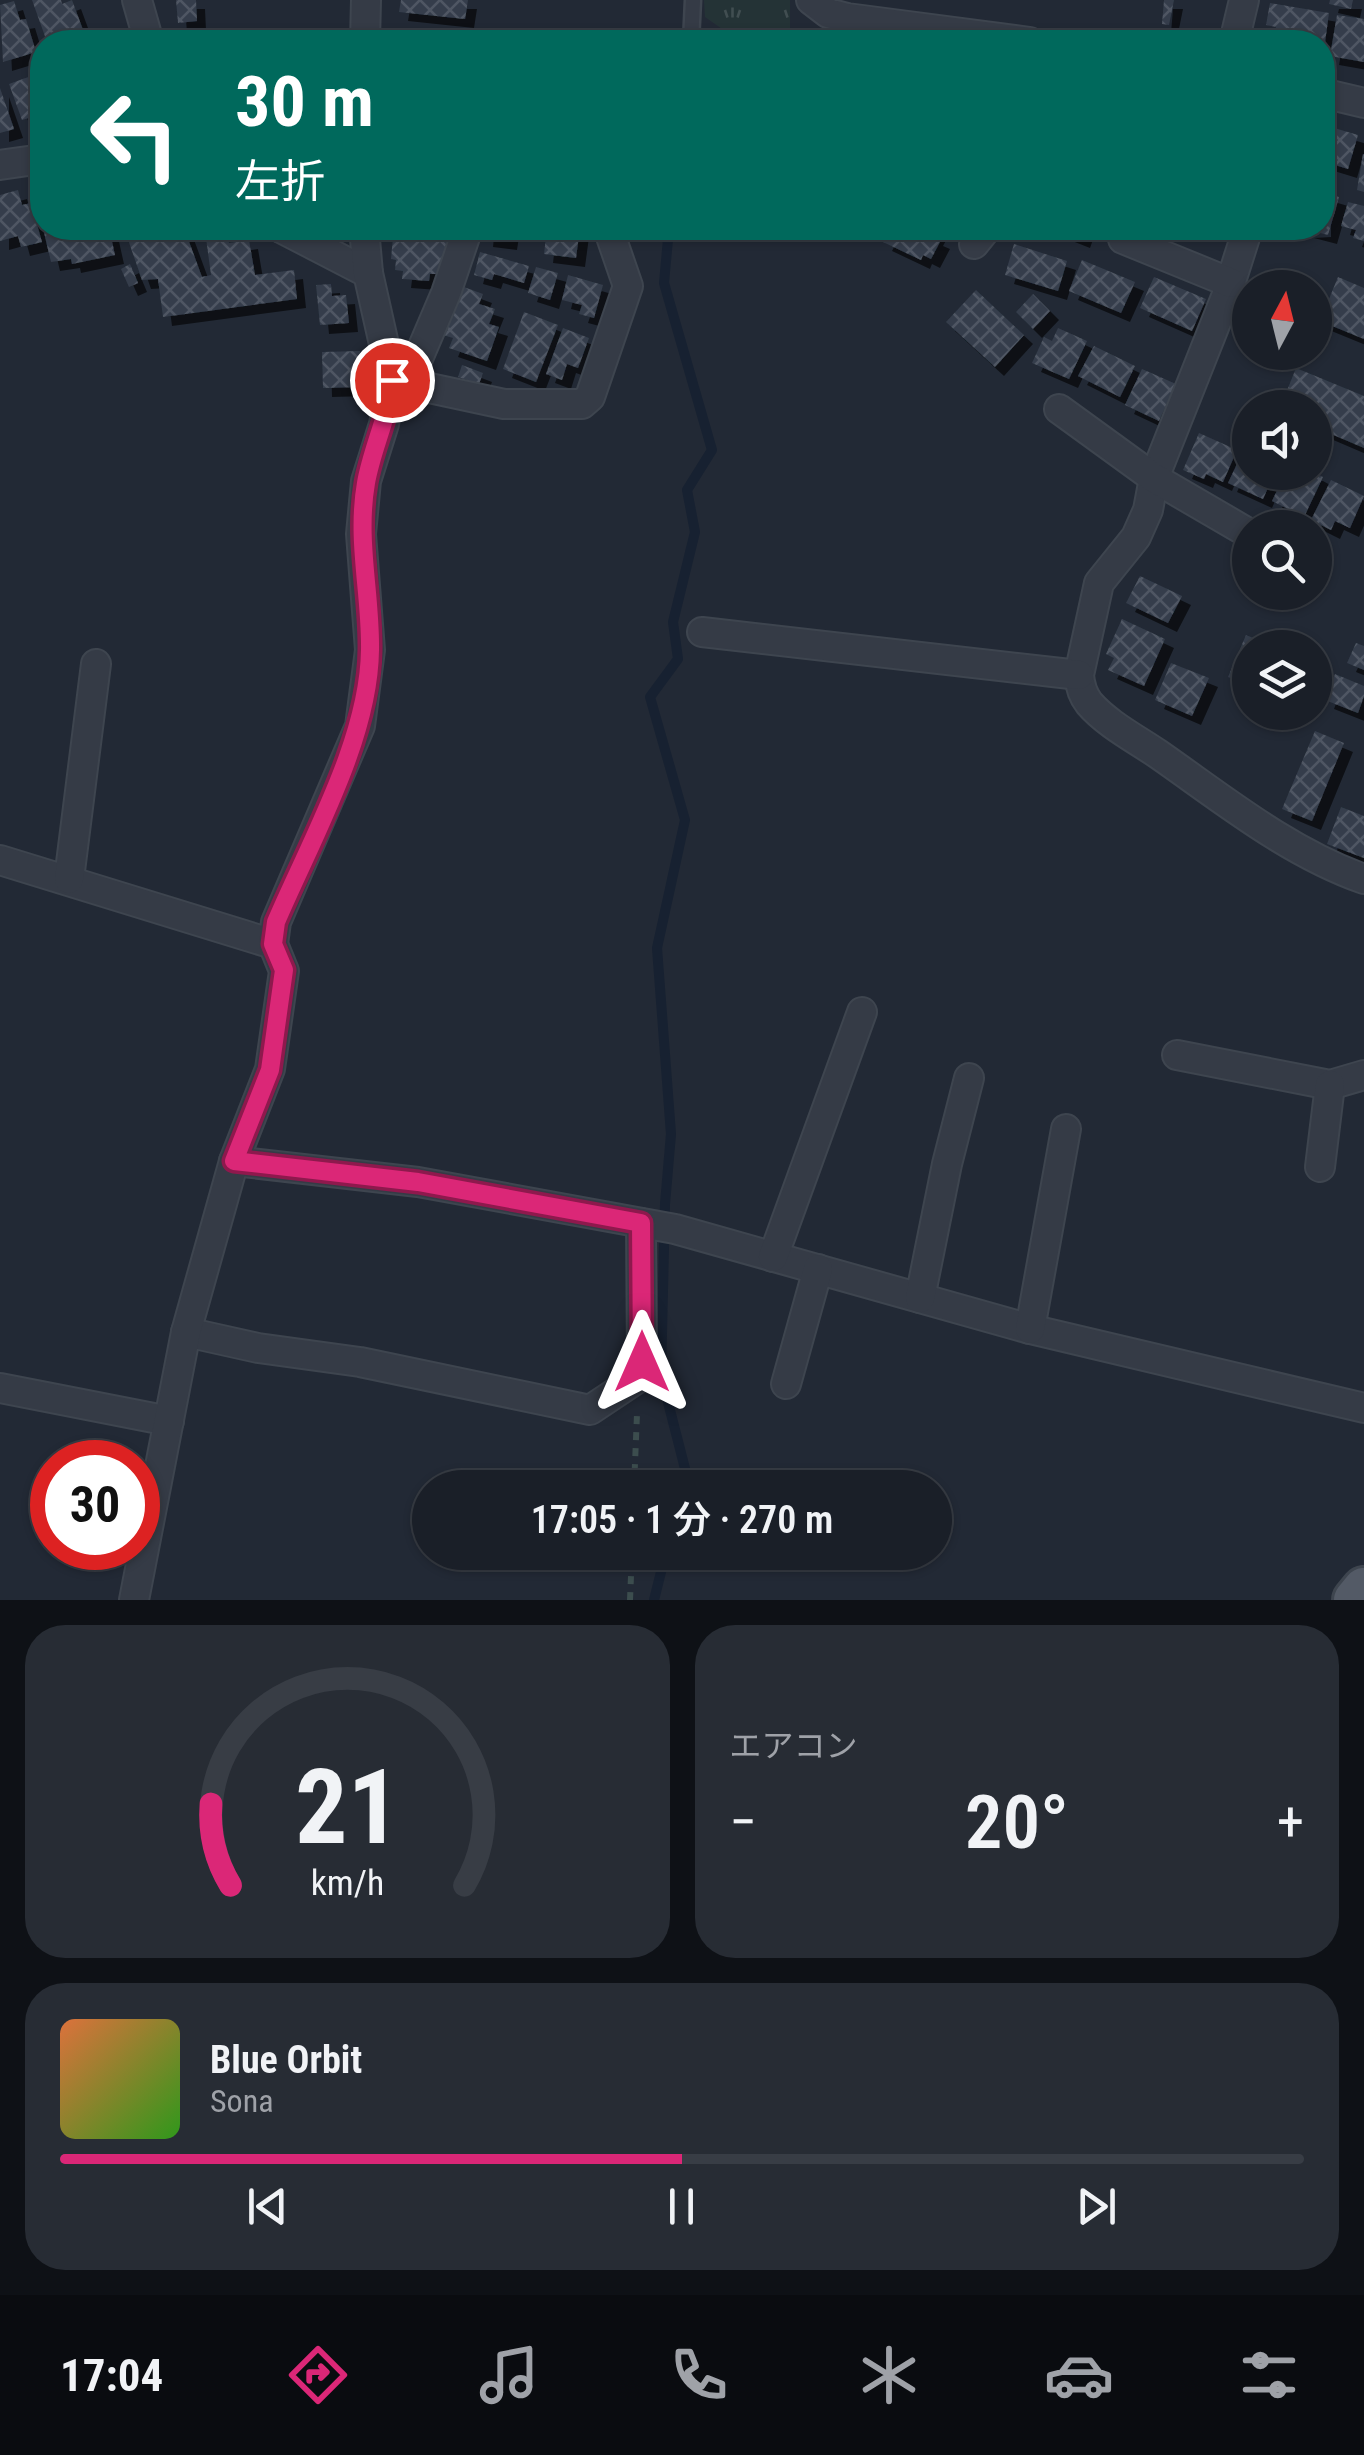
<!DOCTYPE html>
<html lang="ja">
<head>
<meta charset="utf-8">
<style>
	:root { --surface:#1a1f28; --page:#272c34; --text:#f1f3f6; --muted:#9fa2a8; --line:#383d45; --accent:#db2777 }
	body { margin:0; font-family:"Roboto Condensed","Noto Sans JP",sans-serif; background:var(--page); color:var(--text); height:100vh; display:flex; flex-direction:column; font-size:38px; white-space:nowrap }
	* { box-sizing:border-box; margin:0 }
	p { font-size:32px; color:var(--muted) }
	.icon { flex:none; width:55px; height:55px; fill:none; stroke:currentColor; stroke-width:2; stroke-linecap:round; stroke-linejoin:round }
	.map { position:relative; height:1600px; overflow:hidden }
	.details { display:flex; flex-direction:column; gap:25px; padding:25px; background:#0e1116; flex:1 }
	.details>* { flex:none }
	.banner { position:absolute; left:30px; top:30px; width:1305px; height:210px; border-radius:40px; box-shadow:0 2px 8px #0004,0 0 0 2px var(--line); background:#00695c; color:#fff; overflow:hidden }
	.needle { width:65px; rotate:7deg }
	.buttons { position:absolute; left:1232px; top:270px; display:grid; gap:20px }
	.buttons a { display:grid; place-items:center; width:100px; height:100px; border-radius:50%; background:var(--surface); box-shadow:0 2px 8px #0004,0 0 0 2px var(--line); font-size:50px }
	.speed { position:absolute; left:30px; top:1440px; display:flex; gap:20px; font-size:50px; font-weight:700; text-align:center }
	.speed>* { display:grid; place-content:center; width:130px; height:130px; border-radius:50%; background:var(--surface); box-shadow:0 2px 8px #0004,0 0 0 2px var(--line); line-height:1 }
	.speed .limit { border:15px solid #d22; background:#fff; color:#111 }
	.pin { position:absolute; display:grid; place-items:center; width:85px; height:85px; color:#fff; margin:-42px; border:5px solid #fff; border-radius:50%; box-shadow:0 2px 10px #0007 }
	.me { position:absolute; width:110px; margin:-55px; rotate:0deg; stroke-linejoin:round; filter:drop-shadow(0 0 8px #0008) }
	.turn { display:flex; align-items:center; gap:35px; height:210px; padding:0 40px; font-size:45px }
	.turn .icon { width:130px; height:130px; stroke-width:2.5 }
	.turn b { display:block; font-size:70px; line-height:85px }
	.big { font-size:75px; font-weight:600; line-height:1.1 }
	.details .tile { flex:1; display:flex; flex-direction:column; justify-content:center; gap:15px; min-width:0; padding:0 35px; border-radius:40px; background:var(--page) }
	.details .dial { align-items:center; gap:0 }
	.dial svg { height:260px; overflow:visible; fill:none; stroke:var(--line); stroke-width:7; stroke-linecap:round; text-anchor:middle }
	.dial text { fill:var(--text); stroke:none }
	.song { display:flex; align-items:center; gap:30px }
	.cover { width:120px; height:120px; border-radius:15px; background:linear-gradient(135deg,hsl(20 70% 55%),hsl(110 70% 35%)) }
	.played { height:10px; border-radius:5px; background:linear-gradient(90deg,var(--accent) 50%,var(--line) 50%) }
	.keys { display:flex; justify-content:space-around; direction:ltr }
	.heat { display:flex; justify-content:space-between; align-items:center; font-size:55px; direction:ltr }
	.details .tiles { flex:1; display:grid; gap:25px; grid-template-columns:1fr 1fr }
	.tile:last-child { grid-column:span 2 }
	.trip { position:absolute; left:412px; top:1470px; width:540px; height:100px; border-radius:50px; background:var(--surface); box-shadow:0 2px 8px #0004,0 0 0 2px var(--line); font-weight:600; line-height:100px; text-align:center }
	.tabs { display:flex; height:160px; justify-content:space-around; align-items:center; background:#0a0c10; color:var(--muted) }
	.tabs .icon { width:70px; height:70px }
	.tabs .active { color:var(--accent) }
	.tabs b { font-size:45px; color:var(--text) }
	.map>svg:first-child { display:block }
	.park { fill:url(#park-tufts) }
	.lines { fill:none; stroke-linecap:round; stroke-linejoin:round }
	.stream { stroke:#172131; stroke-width:10 }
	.building { fill:url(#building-cross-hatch); filter:url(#shadow) }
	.lane-casing { stroke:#3e454f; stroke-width:19 }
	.street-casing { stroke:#3e454f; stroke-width:32 }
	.primary-casing { stroke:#3e454f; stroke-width:48 }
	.path { stroke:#3c4d4e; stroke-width:6; stroke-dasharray:8 8; stroke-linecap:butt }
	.lane { stroke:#353b46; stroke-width:14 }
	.street { stroke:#353b46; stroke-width:28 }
	.primary { stroke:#535a66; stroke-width:42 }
	.route-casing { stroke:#8e194d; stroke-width:25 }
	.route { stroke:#db2777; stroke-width:18 }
</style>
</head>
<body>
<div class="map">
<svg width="1364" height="1600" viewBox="0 0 1364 1600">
	<defs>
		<pattern id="park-tufts" width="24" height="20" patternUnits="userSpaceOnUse" patternTransform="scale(2.5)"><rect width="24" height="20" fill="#243336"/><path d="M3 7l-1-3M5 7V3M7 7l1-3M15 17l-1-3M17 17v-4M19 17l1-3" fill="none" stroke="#414e51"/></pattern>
		<pattern id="building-cross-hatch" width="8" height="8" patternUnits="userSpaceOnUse" patternTransform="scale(2.5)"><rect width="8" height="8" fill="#343d4b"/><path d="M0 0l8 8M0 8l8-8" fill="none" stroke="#4f5763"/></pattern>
		<filter id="shadow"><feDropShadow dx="9" dy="9" stdDeviation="0" flood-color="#0009"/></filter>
	</defs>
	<rect width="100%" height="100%" fill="#222935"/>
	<!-- park -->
	<path class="park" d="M704,0H790V32L761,34L760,42H741L705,17Z"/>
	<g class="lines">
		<!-- stream -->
		<g class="stream">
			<path d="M669,228L664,283L712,450L687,490L695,532L673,622L678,659L650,697L685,820L657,948L671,1134L665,1204L661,1375L690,1488"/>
			<path d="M654,1600L666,1552"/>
		</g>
	</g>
	<!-- building -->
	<g class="building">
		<path d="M32,0H61L62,4L72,0L86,38L67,42L65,37L47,42Z"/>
		<path d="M176,0H196L197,21L178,23Z"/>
		<path d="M401,0H468L465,19L399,12Z"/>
		<path d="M1164,0H1174L1169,25L1162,24Z"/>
		<path d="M1330,0H1353L1351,9L1329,4Z"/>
		<path d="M14,1L20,20L26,19L36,52L3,62L0,5Z"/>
		<path d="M1270,3L1329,13L1325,42L1274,37L1276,27L1266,25Z"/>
		<path d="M1337,15L1364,19V62L1330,56Z"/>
		<path d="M1159,28L1189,31L1187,42H1157Z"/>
		<path d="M536,32L561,42H531Z"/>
		<path d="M496,37V42H462V38Z"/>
		<path d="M42,72V103L39,104L42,114L22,120L9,84Z"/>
		<path d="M0,88L14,129L0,133Z"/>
		<path d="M1324,125L1358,135L1348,169L1322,161Z"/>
		<path d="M1363,154H1364V192L1357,190Z"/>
		<path d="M18,190L22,205L31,203L42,242L21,247L18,236L0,241V195Z"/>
		<path d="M1322,192L1339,197L1328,235L1305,229L1322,228Z"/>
		<path d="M1348,202L1364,206V241L1353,238L1356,230L1341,226Z"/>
		<path d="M43,228H109L115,255L72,264L71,259L51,262Z"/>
		<path d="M124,228H184L202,277L211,275L206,238L228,233L229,243L249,240L255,275L294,270L297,299L163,317L158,279L142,280Z"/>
		<path d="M485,228H510L508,241L484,238Z"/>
		<path d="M547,228H580L576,258L544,254Z"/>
		<path d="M890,228H939L934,237L941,240L931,259L923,255L921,260L883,242Z"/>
		<path d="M1053,228H1085L1081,239Z"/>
		<path d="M393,237L448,242L446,261H440L439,274H430L429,281L402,279L403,271L395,270L396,260L391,259Z"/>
		<path d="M1014,244L1067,261L1058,291L1005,275Z"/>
		<path d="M480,252L529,266L524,283L494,274L492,280L474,275Z"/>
		<path d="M1082,260L1135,282L1121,313L1069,291Z"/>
		<path d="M130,264L138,283L129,287L121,269Z"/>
		<path d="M536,267L558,273L550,300L528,293Z"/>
		<path d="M568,275L603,285L594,318L579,314L582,305L562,300Z"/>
		<path d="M1154,277L1206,299L1192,331L1140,308Z"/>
		<path d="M1338,277L1364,288V339L1320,321Z"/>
		<path d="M331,284L332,296L346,295L349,323L320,325L316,285Z"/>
		<path d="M461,286L483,294L479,304L495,309L489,324L499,327L487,361L449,348L453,338L443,335Z"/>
		<path d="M976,290L1024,335L995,367L946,322Z"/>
		<path d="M1033,294L1050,311L1033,329L1016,312Z"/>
		<path d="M524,312L558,325L536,382L503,369Z"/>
		<path d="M563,328L589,338L578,368L567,364L562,380L546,374Z"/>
		<path d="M1058,328L1087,341L1069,379L1032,363L1044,337L1052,341Z"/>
		<path d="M1094,346L1135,366L1120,397L1078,376Z"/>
		<path d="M360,351L361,387L323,388L322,352Z"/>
		<path d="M462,365L483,373L479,384L458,377Z"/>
		<path d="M1296,368L1364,396V448L1315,427V408H1280Z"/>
		<path d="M1142,369L1176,384L1159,421L1125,405Z"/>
		<path d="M1199,433L1237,450L1223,482L1206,474L1204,479L1183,470Z"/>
		<path d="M1246,445L1250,447V472H1275L1263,499L1228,483Z"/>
		<path d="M1286,472H1314L1323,477L1304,517L1272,501Z"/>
		<path d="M1331,480L1364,496L1350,528L1335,521L1331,530L1311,520Z"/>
		<path d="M1140,576L1182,596L1168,623L1126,603Z"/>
		<path d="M1122,619L1165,639L1144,686L1108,670L1114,658L1106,654Z"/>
		<path d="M1246,635L1275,647L1250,648V686L1228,677Z"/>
		<path d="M1356,643L1364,646V670L1347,663Z"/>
		<path d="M1171,663L1209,678L1192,716L1155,700Z"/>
		<path d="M1315,663L1325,667L1315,691Z"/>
		<path d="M1335,674L1364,686V696L1358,713L1325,700Z"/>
		<path d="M1315,731L1344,743L1312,821L1282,809Z"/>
		<path d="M1341,807L1364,816V858L1327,844Z"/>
	</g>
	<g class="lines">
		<defs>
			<path id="lane" d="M691,42L693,0"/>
			<g id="street">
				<path d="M137,0L149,42"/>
				<path d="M811,0L828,13L847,18L1030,42"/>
				<path d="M365,42L366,0"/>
				<path d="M1234,42L1244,0"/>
				<path d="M1322,93L1364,103"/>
				<path d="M0,165L42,159"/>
				<path d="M281,228L368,273"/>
				<path d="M1248,228L1226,297L1154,478L1148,510L1136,537L1099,583L1079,675C1080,686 1082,694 1089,703C1107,724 1136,739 1158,754C1224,800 1288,852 1364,879"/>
				<path d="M1123,239L1231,283"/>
				<path d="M974,244L987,228"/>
				<path d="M392,380L504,404H582L590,397L628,286L608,228"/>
				<path d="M408,382L446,293L468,228"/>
				<path d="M1059,409L1154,478L1250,534"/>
				<path d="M702,632L1079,675"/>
				<path d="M0,860L273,944"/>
				<path d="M69,879L96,664"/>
				<path d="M1177,1055L1330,1085L1364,1075"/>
				<path d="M234,1161L418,1182L675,1229L1030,1329L1364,1408"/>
				<path d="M1320,1167L1330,1085"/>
				<path d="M773,1257L862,1012"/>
				<path d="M920,1298L947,1164L969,1078"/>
				<path d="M1030,1329L1066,1129"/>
				<path d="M186,1332L258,1348L360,1362L590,1410L638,1378L642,1361L641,1223"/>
				<path d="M786,1384L818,1269"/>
				<path d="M0,1388L169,1421"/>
				<path d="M134,1600L186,1332L234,1161L270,1069L284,971L273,944L276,922L360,726L370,650L361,534L366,481L384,424L392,380L368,273L364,228"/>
			</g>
			<path id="primary" d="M1355,1600L1364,1589"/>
		</defs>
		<!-- lane casing -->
		<use href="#lane" class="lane-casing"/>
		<!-- street casing -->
		<use href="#street" class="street-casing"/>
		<!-- primary casing -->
		<use href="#primary" class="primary-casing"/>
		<!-- path -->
		<g class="path">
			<path d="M634,1488L637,1414"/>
			<path d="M630,1600L632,1552"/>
		</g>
		<!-- lane -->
		<use href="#lane" class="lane"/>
		<!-- street -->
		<use href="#street" class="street"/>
		<!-- primary -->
		<use href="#primary" class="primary"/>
	</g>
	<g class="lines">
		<defs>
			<path id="route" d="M392,380C389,416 372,448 366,483C356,540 371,594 370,650C369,739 311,840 276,922L273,944L284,970L270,1070L234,1161L418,1182L641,1223L642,1362"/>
		</defs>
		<!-- route casing -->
		<use href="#route" class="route-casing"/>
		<!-- route -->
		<use href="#route" class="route"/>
	</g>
</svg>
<div class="buttons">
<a><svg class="needle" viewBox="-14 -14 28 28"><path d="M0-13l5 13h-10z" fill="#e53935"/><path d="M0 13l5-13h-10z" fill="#9fa2a8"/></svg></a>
<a><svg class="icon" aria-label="sound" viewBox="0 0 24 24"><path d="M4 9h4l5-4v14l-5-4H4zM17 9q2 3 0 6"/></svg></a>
<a><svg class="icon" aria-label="search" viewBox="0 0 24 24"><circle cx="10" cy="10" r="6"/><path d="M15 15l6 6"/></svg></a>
<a><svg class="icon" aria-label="layers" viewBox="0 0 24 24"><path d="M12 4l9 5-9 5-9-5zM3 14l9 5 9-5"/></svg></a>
</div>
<div class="speed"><div class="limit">30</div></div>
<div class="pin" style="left:392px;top:380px;background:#d93025"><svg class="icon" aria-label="arrive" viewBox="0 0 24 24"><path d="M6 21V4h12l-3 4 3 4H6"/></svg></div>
<svg class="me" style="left:642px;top:1362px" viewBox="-20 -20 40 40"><path d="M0-17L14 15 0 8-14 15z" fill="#db2777" stroke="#fff" stroke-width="4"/></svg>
<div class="trip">17:05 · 1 分 · 270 m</div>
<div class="banner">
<div class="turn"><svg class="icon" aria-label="left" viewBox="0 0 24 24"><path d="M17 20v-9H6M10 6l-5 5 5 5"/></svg><div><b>30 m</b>左折</div></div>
</div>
</div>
<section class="details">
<div class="tiles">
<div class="tile dial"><svg viewBox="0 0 100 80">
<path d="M14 69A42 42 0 1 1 86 69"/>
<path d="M14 69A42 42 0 0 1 8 44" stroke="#db2777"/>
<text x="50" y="56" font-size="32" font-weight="700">21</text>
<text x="50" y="72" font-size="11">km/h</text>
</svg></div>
<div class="tile"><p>エアコン</p>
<div class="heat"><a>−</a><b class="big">20°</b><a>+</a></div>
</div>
<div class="tile">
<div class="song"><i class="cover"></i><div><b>Blue Orbit</b><p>Sona</p></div></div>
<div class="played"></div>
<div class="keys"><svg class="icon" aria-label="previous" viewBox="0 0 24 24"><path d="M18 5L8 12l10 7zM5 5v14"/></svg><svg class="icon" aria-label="pause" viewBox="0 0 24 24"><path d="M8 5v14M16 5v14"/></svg><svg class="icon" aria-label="next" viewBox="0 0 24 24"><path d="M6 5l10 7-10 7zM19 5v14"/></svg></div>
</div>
</div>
</section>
<nav class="tabs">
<b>17:04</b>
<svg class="icon active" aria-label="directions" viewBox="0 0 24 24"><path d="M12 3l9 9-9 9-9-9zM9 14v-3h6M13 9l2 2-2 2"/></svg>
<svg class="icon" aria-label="music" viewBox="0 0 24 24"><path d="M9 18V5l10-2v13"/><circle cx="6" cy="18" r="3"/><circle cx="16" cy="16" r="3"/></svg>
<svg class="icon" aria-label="phone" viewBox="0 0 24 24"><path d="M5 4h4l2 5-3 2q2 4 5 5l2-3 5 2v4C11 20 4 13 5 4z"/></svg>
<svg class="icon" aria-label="climate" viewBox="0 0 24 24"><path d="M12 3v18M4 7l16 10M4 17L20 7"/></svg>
<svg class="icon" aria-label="car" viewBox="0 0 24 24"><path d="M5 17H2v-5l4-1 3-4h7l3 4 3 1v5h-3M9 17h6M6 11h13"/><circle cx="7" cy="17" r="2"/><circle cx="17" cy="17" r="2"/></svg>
<svg class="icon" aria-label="filters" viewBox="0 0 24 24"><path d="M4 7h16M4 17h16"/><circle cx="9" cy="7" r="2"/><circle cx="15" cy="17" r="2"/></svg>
</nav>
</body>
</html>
